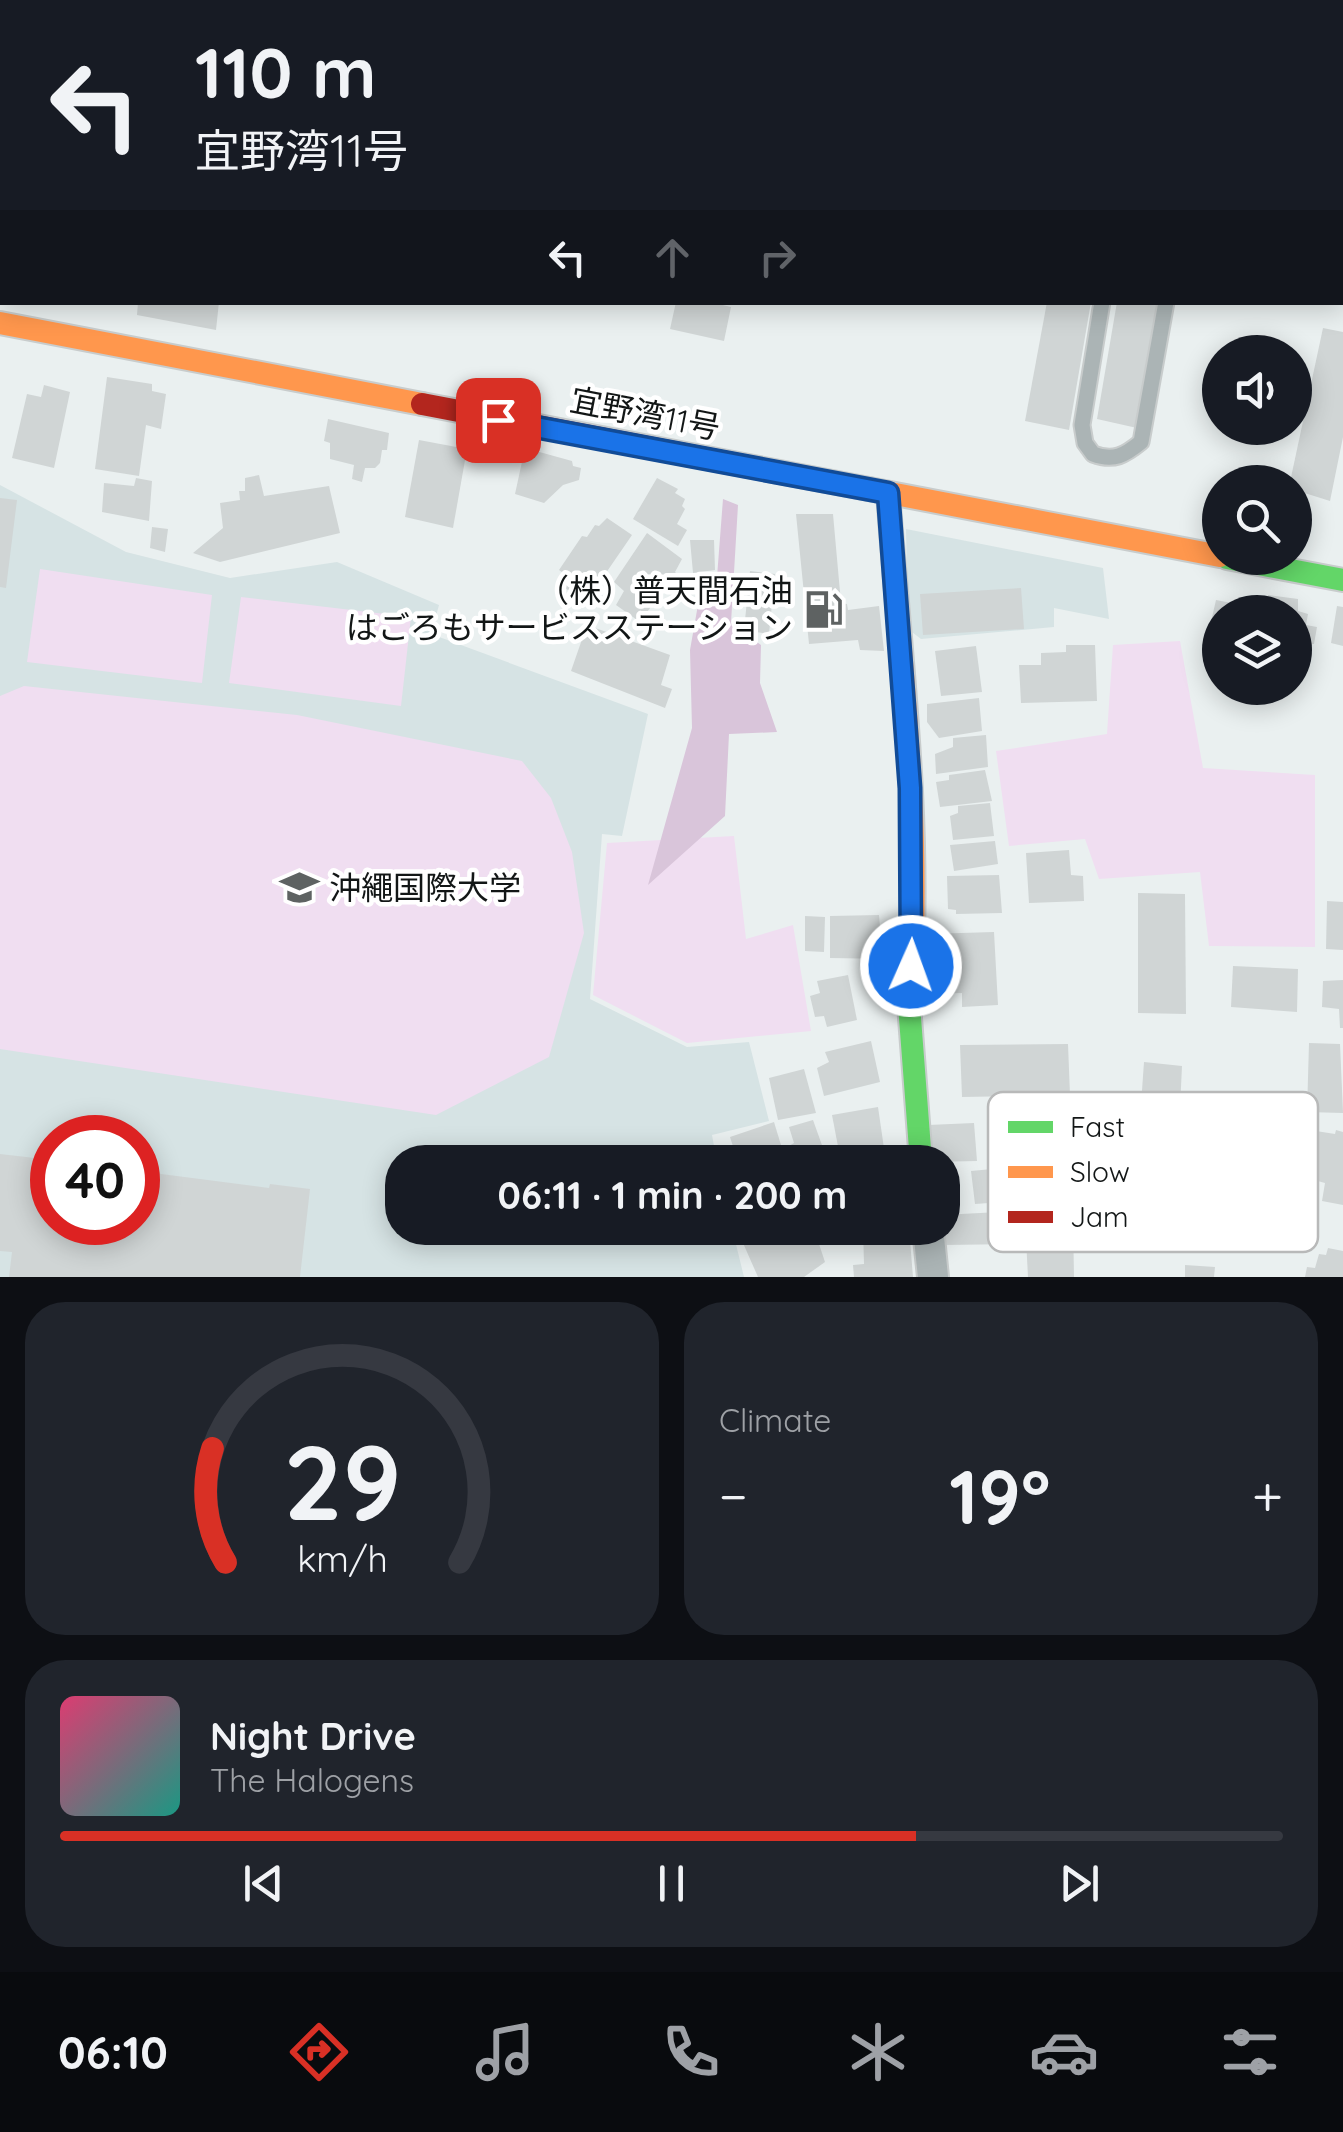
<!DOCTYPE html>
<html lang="en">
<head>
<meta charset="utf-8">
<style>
	:root { --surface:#171b24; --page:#20242c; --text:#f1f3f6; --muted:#9ea1a6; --line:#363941; --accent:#d93025 }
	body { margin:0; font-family:Quicksand,"Noto Sans JP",sans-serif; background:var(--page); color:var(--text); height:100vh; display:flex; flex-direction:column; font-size:38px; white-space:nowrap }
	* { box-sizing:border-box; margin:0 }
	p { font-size:32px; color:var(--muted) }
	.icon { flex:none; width:55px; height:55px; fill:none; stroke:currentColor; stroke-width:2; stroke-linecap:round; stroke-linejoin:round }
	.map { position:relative; height:1277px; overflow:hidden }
	.panel { display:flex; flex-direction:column; gap:25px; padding:25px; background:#0d0f14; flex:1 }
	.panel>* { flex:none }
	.top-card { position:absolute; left:0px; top:0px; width:1345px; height:305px; box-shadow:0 5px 25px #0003; background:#171b24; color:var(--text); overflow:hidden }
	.tools { position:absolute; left:1202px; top:335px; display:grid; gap:20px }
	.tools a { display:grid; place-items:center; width:110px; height:110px; border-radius:50%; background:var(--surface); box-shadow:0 5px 25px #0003; font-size:50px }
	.speed { position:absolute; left:30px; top:1115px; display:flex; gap:20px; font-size:50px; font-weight:700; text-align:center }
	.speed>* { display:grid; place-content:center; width:130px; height:130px; border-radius:50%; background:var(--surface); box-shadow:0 5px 25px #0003; line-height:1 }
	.speed .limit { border:15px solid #d22; background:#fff; color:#111 }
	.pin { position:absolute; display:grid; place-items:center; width:85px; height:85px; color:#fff; margin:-42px; border-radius:20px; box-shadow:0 5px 15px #0006 }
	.me { position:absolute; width:110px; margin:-55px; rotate:2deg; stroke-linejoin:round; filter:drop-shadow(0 0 8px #0008) }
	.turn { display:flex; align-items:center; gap:35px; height:210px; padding:0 30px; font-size:45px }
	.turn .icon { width:130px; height:130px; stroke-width:2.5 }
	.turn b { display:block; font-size:70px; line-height:85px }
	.lanes { display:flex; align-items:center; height:95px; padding:0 30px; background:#0003; justify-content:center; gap:50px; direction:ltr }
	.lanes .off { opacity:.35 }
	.big { font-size:75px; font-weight:700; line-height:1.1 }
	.panel .card { flex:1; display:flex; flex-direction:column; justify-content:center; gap:15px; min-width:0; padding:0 35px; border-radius:40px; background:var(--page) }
	.panel .dial { align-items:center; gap:0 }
	.dial svg { height:260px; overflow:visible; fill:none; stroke:var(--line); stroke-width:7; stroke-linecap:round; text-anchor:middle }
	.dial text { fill:var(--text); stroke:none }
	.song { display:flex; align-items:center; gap:30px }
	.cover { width:120px; height:120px; border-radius:15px; background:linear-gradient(135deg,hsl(340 70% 55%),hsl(170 70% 35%)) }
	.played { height:10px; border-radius:5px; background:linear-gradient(90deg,var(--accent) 70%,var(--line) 70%) }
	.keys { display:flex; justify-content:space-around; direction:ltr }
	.heat { display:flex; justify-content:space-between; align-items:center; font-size:55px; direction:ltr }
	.panel .tiles { flex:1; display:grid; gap:25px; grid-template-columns:1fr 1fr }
	.card:last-child { grid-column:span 2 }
	.trip { position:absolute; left:385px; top:1145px; width:575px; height:100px; border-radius:40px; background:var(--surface); box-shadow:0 5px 25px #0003; font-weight:700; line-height:100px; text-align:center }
	.tab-bar { display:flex; height:160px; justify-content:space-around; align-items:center; background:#090b0e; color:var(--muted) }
	.tab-bar .icon { width:70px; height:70px }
	.tab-bar .selected { color:var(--accent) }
	.tab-bar b { font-size:45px; color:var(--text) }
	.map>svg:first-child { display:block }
	.built { fill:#d6e3e4; fill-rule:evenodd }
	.green { fill:#f0def1 }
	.forest { fill:#d9c5da }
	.building { fill:#d0d5d5 }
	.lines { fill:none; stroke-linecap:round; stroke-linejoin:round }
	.lane-casing { stroke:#c8cccc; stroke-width:19 }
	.street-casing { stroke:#c8cccc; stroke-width:34 }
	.fast-casing { stroke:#c8cccc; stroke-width:26 }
	.slow-casing { stroke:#c8cccc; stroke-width:26 }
	.jam-casing { stroke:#c8cccc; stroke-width:26 }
	.lane { stroke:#abb4b5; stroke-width:15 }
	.street { stroke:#abb4b5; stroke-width:30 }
	.fast { stroke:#63d668; stroke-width:22 }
	.slow { stroke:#ff974d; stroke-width:22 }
	.jam { stroke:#b3261e; stroke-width:22 }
	.route-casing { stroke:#114b97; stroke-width:25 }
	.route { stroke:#1a73e8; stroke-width:18 }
	.labels { text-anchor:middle; stroke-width:9; stroke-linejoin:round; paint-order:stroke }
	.street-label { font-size:32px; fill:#121616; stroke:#fff }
	.poi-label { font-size:32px; fill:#121616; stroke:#fff; text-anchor:end }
	.key { fill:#fff; stroke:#b8b9b9; stroke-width:2.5 }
	.key-label { font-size:28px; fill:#121616 }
</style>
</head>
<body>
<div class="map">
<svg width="1343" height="1277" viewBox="0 0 1343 1277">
	<rect width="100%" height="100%" fill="#eaf0f0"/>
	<!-- built -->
	<g class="built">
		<path d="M0,485L126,552L230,578L337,562L439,605L431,634L648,714L622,836L602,834L590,999L687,1047L749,1042L769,1121L712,1135L717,1162H402V1228H732L744,1277H0ZM52,1138H138V1222H52Z"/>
		<path d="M906,529L1103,568L1109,619L1054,608V627L921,639L908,629Z"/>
	</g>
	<!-- green -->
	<g class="green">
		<path d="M40,569L212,595L202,683L27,662Z"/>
		<path d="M241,597L411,617L401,706L229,683Z"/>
		<path d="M1180,641L1203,768L1315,775V947L1209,946L1200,872L1099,879L1085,839L1009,846L996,751L1107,734L1113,645Z"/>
		<path d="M24,686L297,715L522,761L551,798L572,852L584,933L549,1057L436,1115L0,1049V696Z"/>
		<path d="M734,836L746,939L793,925L811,1031L687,1043L593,995L607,843Z"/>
	</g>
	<!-- forest -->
	<path class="forest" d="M723,499L738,505L731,623L761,645L760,683L777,732L729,734L725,816L648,885L692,728L690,650L702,582L717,577Z"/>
	<!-- building -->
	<g class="building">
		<path d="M138,302H219L216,330L137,315Z"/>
		<path d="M676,302H710L731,307L724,341L670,329Z"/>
		<path d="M1047,302H1091L1069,430L1025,421Z"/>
		<path d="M1117,302H1158L1137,428L1097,419Z"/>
		<path d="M1323,328L1343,332V437L1330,501L1295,490V482H1290Z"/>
		<path d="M107,377L152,384V391L166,394L161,429L146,425L139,476L95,469Z"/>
		<path d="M44,385L70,392L54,468L12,458L27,394L41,397Z"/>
		<path d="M328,419L389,433L387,450H382L380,463L375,468H365L362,482L352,479L354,465L330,459V443L324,441Z"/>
		<path d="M419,440L467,449L453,528L405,517Z"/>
		<path d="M525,448L572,461L573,466L581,468L579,480L563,485L544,503L515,494Z"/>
		<path d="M259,475L264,496L329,486L340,533L220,562L193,553L223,528L220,503L240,500L239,491H245V478Z"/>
		<path d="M136,478L152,481L149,521L102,512L104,483L134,486Z"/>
		<path d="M657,478L678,489L675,493L685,499L682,506L685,509L677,524L687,530L678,546L633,519Z"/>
		<path d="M0,498L17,500L6,588L0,587Z"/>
		<path d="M796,514H833L841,603L847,604L848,610L879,606L884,651L860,650L858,640L809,644Z"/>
		<path d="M607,518L632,535L586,602L562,586L568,576L559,570L582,536L587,537L595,525L599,526Z"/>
		<path d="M152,527L168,529L165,552L150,548Z"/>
		<path d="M647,533L682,559L675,572L679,576L668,591L649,576L641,585L655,601L640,622L616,605L624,591L614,582Z"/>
		<path d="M690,540H714L715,570L693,573Z"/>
		<path d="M750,571L775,574L769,634L744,630Z"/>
		<path d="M1021,588L1024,629L923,635L920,594Z"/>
		<path d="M1268,595L1298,599V611L1308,614L1306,625L1317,627L1314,644L1295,645V612H1266Z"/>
		<path d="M1216,600L1262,609L1261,612H1220V637L1208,635Z"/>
		<path d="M1337,606L1343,607V646L1331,643Z"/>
		<path d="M587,625L670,655L661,685L672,689L665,708L571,671Z"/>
		<path d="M1066,645H1095L1097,701L1021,703L1019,665H1041V653L1066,652Z"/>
		<path d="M976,646L982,692L941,696L935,651Z"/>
		<path d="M979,698L982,731L939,738L927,722V704Z"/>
		<path d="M986,735L988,767L936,774L935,754L953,747V738Z"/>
		<path d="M985,770L992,801L940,807L936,782L949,780V775Z"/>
		<path d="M990,803L994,836L953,840L950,816L958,813V806Z"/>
		<path d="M995,841L998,864L954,871L950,845Z"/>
		<path d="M1069,850L1071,875L1083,876L1084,901L1029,903L1026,853Z"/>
		<path d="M999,875L1002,913L956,914V910L948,909L947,876Z"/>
		<path d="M1138,893L1185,894L1186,1014L1138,1013Z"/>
		<path d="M1327,901L1343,902V950L1326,949Z"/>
		<path d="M879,915L881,939L890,941V959L830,958V916Z"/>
		<path d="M805,916L825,917L824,952L805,951Z"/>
		<path d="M994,932L998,1005L962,1007V993L930,994L928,934Z"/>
		<path d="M1233,966L1298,969L1297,1012L1231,1007Z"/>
		<path d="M848,975L857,1020L827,1027L824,1016L815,1017L810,996L820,993L817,981Z"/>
		<path d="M1343,980V1028H1340L1339,1009L1322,1007L1323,981Z"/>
		<path d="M871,1041L880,1082L824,1096L817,1068L829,1062L825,1052Z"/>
		<path d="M1309,1043L1340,1044L1343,1113L1307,1112Z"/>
		<path d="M1068,1044L1070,1095L962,1097L960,1045Z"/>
		<path d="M1144,1062L1182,1066L1178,1150L1138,1147Z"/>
		<path d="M804,1069L816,1113L778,1120L769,1078Z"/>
		<path d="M878,1107L886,1162H841L832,1115Z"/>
		<path d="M813,1120L828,1162H789L785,1148L794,1143L789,1127Z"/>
		<path d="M1034,1121L1038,1190L1017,1193V1201L975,1204L971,1171L992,1169V1123Z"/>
		<path d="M774,1122L784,1155L755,1162H738L730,1137Z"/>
		<path d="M974,1123L977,1161L932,1162L928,1125Z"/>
		<path d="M1336,1130L1343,1132V1205L1322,1201L1325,1183L1307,1178L1316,1131L1335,1134Z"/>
		<path d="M0,1154L52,1160V1222H138V1171L269,1188L270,1184L310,1189L300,1277H9L12,1252L0,1251Z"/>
		<path d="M1018,1211L1021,1244L944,1245L942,1215Z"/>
		<path d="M1025,1220L1073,1221L1074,1277H1028Z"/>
		<path d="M781,1228H803L809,1243L818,1241L825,1262L804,1277H758L743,1243Z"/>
		<path d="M863,1228H909L913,1277H854L853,1265L864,1264Z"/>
		<path d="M1328,1248L1343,1251V1277H1305L1307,1267L1315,1268L1319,1254L1326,1255Z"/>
		<path d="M1185,1265L1215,1267L1214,1277H1185Z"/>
	</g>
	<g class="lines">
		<defs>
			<g id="lane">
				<path d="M394,0L396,2"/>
				<path d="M666,0V2"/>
				<path d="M228,2L229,0"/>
				<path d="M744,2L745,0"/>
				<path d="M1316,2L1317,0"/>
				<path d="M1342,154H1343"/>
				<path d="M1102,302L1082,425L1085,443L1093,454C1114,462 1125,455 1141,442L1166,302"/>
			</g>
			<path id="street" d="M928,1228L933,1277"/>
			<g id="fast">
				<path d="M1227,558L1343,580"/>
				<path d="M911,980L909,1005L921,1162"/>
			</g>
			<g id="slow">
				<path d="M0,323L422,404"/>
				<path d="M869,489L1220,556"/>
				<path d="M888,493C900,654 921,818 911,980"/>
			</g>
			<path id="jam" d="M422,404L869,489"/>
		</defs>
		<!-- lane casing -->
		<use href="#lane" class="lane-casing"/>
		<!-- street casing -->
		<use href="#street" class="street-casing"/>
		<!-- fast casing -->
		<use href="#fast" class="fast-casing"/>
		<!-- slow casing -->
		<use href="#slow" class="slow-casing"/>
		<!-- jam casing -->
		<use href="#jam" class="jam-casing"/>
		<!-- lane -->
		<use href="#lane" class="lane"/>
		<!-- street -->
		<use href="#street" class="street"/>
		<!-- fast -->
		<use href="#fast" class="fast"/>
		<!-- slow -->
		<use href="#slow" class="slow"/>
		<!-- jam -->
		<use href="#jam" class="jam"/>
	</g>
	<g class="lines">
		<defs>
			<path id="route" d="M498,420L888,493L910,788L911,966"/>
		</defs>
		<!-- route casing -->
		<use href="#route" class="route-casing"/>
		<!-- route -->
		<use href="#route" class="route"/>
	</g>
	<!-- icons -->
	<defs>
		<symbol id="fuel-bare" viewBox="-9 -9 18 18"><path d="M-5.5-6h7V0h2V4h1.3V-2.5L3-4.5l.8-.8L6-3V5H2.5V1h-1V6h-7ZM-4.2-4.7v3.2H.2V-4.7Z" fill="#5e6262" stroke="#fff" stroke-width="2.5" paint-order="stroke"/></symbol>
		<symbol id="university-bare" viewBox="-9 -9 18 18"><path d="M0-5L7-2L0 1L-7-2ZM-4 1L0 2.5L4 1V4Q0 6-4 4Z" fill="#5e6262" stroke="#fff" stroke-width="2.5" paint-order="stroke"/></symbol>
	</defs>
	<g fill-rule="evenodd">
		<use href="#fuel-bare" x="796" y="582" width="55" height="55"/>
		<use href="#university-bare" x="272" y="860" width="55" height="55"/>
	</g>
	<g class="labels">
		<!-- street labels -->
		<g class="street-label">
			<text transform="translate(645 414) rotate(11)" y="11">宜野湾11号</text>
		</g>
		<!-- poi labels -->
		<g class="poi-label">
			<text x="793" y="602">（株）普天間石油<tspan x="793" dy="37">はごろもサービスステーション</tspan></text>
			<text x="329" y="899" text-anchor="start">沖繩国際大学</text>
		</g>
	</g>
	<!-- legend -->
	<rect x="988" y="1092" width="330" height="160" rx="15" class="key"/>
	<rect x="1008" y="1121" width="45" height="12" fill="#63d668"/>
	<rect x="1008" y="1166" width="45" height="12" fill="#ff974d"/>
	<rect x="1008" y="1211" width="45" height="12" fill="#b3261e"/>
	<g class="key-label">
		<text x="1070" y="1137">Fast</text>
		<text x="1070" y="1182">Slow</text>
		<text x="1070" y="1227">Jam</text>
	</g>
</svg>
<div class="tools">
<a><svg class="icon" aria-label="sound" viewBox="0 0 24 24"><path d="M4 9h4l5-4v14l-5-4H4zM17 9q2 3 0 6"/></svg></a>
<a><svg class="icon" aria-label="search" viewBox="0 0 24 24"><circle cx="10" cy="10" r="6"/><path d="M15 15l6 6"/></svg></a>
<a><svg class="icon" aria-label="layers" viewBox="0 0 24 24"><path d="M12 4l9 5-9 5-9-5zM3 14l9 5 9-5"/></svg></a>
</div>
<div class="speed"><div class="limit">40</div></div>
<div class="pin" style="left:498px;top:420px;background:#d93025"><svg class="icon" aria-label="arrive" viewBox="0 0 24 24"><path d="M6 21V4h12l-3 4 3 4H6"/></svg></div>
<svg class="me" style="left:911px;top:966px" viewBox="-20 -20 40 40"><circle r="17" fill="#1a73e8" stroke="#fff" stroke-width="3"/><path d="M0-11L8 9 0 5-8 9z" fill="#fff"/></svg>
<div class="trip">06:11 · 1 min · 200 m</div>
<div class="top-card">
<div class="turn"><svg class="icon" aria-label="left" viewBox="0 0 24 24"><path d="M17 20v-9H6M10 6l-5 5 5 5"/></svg><div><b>110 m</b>宜野湾11号</div></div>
<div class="lanes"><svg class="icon" aria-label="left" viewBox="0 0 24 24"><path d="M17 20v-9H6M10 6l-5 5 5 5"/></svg><svg class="icon off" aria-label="ahead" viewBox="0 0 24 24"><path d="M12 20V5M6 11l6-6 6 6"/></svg><svg class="icon off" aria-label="right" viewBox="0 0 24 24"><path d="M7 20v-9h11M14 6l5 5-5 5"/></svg></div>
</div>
</div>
<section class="panel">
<div class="tiles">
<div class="card dial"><svg viewBox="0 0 100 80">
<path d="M14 69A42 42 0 1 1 86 69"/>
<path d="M14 69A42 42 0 0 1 10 34" stroke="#d93025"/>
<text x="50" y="56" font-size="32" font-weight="700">29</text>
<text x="50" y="72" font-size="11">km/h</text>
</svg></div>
<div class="card"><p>Climate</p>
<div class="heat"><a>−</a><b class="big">19°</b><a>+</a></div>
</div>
<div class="card">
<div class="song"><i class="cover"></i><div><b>Night Drive</b><p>The Halogens</p></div></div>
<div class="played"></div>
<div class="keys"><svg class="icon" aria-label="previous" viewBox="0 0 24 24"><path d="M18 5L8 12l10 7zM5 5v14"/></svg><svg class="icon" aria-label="pause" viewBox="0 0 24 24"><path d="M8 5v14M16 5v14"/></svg><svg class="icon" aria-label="next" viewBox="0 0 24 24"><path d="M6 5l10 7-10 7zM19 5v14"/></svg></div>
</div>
</div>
</section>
<nav class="tab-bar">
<b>06:10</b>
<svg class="icon selected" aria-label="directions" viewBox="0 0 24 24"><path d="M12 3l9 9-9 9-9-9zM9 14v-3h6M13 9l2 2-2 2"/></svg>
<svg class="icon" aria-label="music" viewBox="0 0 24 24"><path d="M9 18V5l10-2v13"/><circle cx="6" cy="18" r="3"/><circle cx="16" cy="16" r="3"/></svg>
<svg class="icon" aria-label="phone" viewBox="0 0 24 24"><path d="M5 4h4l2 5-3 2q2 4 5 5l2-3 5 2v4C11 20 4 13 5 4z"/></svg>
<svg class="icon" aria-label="climate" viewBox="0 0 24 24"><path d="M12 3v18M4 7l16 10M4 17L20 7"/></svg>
<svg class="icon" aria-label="car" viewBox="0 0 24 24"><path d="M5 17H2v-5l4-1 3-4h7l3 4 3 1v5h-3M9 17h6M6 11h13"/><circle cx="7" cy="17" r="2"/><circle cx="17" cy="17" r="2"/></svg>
<svg class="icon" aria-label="filters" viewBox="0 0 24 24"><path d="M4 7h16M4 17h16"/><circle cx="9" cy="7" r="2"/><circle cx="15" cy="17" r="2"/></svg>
</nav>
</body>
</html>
